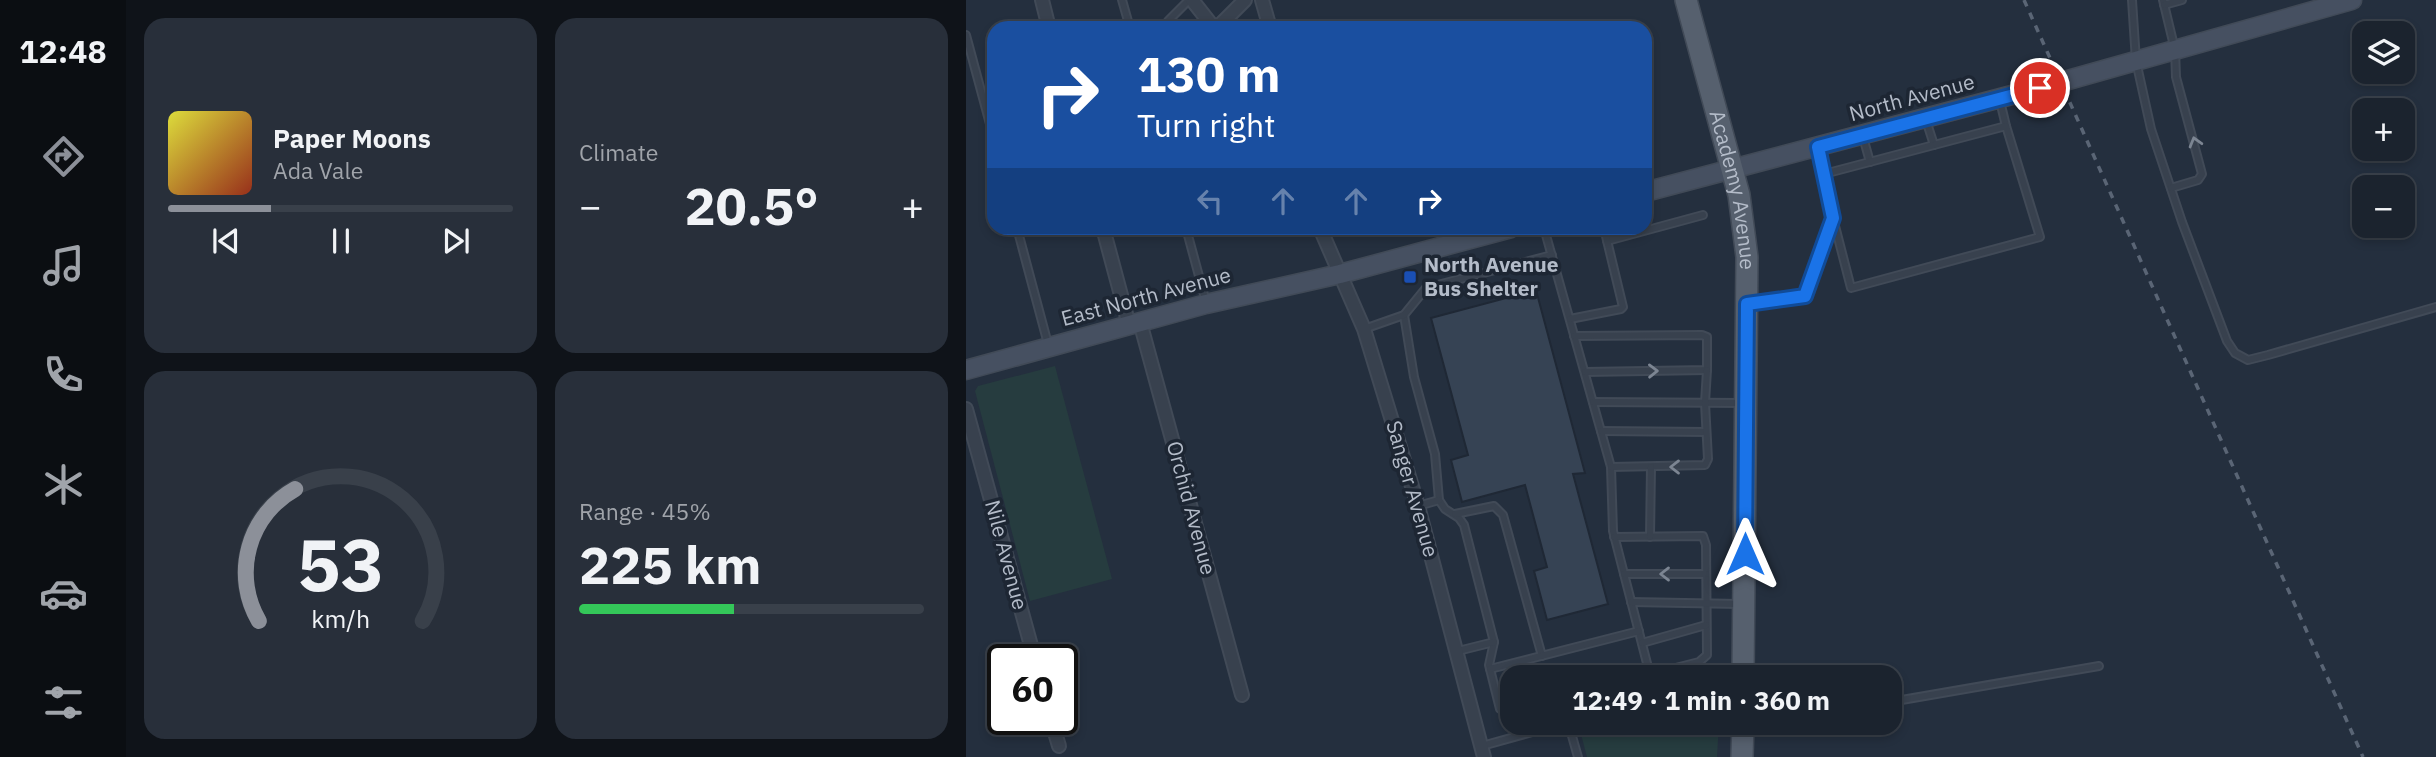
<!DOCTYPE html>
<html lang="en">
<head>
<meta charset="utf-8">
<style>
	:root { --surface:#1b232e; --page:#282f3a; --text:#f1f3f6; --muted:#a0a4aa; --line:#39404a; --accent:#8c9099 }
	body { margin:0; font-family:"IBM Plex Sans",sans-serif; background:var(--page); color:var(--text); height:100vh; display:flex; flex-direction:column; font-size:26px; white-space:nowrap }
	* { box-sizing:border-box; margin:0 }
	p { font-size:23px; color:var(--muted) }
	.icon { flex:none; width:38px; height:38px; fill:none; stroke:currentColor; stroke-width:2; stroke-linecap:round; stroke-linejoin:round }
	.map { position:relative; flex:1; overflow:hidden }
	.sheet { display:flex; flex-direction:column; gap:18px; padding:18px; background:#0f1319; width:840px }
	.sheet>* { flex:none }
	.banner { position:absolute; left:21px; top:21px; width:665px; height:214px; border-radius:21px; box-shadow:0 4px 10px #0003,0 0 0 2px var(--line); background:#1a4fa0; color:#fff; overflow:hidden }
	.fabs { position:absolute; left:1386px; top:21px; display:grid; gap:14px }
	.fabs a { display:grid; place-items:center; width:63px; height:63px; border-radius:14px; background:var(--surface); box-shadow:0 4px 10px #0003,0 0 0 2px var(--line); font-size:35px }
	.speed { position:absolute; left:21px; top:644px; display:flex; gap:14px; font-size:35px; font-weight:700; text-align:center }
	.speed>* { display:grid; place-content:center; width:91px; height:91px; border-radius:50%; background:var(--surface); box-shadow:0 4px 10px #0003,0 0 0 2px var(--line); line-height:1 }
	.speed .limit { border:4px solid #111; border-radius:10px; background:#fff; color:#111 }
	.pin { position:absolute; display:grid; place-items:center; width:60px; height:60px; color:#fff; margin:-30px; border:4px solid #fff; border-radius:50%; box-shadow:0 2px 7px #0007 }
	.me { position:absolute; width:77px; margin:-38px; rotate:0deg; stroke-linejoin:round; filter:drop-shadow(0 0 5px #0008) }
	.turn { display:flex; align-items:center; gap:24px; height:147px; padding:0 35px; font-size:32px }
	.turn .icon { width:91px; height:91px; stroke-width:2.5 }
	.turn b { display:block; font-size:49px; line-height:60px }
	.lanes { display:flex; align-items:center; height:66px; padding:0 35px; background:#0003; justify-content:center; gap:35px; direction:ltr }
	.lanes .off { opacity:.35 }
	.big { font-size:52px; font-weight:700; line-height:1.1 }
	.sheet .tile { flex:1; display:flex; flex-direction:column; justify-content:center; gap:10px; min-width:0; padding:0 24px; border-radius:21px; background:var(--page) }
	.sheet .dial { align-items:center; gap:0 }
	.dial svg { height:182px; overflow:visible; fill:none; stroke:var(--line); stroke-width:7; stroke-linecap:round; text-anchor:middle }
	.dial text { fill:var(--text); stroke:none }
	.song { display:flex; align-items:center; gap:21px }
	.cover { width:84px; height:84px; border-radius:10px; background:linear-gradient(135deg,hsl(60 70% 55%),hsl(10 70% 35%)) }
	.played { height:7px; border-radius:4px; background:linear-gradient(90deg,var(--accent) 30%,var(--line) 30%) }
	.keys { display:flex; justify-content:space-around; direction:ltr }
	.heat { display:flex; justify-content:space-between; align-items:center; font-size:38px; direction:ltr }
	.charge { height:10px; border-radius:5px; background:linear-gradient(90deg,#34c759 45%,var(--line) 0) }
	.sheet .tiles { flex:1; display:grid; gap:18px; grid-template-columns:repeat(2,1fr) }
	.trip { position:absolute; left:534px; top:665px; width:402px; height:70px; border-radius:21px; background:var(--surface); box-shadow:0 4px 10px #0003,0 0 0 2px var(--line); font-weight:700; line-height:70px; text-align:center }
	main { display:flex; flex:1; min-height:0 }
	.tab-bar { display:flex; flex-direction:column; width:126px; justify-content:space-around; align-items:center; background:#0b0e12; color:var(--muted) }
	.tab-bar .icon { width:49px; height:49px }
	.tab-bar .selected { color:var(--accent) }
	.tab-bar b { font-size:32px; color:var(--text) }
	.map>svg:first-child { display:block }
	.green { fill:#263c3f }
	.building { fill:#364354; stroke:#1f2835; stroke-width:2 }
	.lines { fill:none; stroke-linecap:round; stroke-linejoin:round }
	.lane-casing { stroke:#414a57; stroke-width:10 }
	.street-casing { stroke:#414a57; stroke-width:16 }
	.secondary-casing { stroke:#414a57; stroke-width:21 }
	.primary-casing { stroke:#414a57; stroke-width:24 }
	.lane { stroke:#38414e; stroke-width:6 }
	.street { stroke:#38414e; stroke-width:12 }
	.secondary { stroke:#465061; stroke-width:18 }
	.primary { stroke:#56606e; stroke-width:21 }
	.rail { stroke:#5a6575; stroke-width:3.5; stroke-dasharray:7 7; stroke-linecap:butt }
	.oneway { stroke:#7c8592 }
	.route-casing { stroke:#114b97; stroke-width:18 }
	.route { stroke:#1a73e8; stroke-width:12 }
	.transit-dot { fill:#1a4fb4; stroke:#1d2633; stroke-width:2.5 }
	.labels { text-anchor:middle; stroke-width:7; stroke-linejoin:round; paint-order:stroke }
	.street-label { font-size:21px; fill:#b4bcc9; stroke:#1d2633 }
	.poi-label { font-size:21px; font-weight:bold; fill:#b4bcc9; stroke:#1d2633; text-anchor:start }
</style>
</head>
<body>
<main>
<nav class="tab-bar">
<b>12:48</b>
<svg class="icon selected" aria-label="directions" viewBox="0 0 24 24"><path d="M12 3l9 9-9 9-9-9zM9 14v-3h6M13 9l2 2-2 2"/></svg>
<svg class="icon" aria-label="music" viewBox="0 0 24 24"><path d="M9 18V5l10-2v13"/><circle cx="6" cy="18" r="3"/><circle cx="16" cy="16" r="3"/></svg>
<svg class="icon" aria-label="phone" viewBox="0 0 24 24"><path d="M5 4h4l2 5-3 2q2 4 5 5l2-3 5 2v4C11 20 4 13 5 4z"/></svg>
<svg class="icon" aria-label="climate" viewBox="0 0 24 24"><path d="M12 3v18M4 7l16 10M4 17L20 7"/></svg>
<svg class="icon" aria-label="car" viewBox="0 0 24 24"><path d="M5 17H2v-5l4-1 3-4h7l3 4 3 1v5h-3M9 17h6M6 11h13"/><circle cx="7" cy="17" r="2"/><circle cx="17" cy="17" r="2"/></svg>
<svg class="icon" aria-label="filters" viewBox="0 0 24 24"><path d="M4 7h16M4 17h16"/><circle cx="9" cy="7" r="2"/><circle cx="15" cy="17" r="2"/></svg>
</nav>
<section class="sheet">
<div class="tiles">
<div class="tile">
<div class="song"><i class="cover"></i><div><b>Paper Moons</b><p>Ada Vale</p></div></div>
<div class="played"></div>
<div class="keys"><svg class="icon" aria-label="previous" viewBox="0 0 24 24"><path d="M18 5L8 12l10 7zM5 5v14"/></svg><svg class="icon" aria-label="pause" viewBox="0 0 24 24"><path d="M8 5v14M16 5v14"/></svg><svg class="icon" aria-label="next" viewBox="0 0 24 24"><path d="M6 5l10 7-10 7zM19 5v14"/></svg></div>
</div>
<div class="tile"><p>Climate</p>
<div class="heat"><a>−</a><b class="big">20.5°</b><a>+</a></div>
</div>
<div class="tile dial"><svg viewBox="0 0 100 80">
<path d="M14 69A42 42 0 1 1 86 69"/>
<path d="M14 69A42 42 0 0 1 30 11" stroke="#8c9099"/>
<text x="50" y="56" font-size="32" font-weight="700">53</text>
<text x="50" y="72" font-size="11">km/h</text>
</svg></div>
<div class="tile"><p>Range · 45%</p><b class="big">225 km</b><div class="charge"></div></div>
</div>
</section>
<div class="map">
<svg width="1470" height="757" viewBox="0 0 1470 757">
	<rect width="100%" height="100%" fill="#242f3e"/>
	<!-- green -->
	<g class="green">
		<path d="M89,366L146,579L64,601L9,391L12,386Z"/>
		<path d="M612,723H753L751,757H621Z"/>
	</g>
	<!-- building -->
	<path class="building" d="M570,290L619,473L607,474L642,604L581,620L568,571L581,567L559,485L496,502L485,460L502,455L465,318Z"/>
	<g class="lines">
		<defs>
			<g id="lane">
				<path d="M156,0L164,28"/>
				<path d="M1166,0L1170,61L1185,129L1216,222L1261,341L1269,353L1282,360L1302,355L1470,307"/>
				<path d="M1197,0L1209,50L1210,77L1236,174L1232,180L1205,188"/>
				<path d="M1198,5L1216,0"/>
				<path d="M205,28L202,21L223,0"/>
				<path d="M0,35L28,139"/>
				<path d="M1034,101L1040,126"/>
				<path d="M960,120L968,145"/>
				<path d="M897,137L904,162"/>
				<path d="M858,174L1040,126L1074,237L885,288L867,218"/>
				<path d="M51,228L82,344"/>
				<path d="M220,228L240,302"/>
				<path d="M578,228L645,467L647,531L684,675"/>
				<path d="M641,241L737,215"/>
				<path d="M783,304L839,296L867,218L853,149"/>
				<path d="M438,315L448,377L469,454L473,500L479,509L493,518L498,525L528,642L523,665L534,709L541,712L546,711"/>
				<path d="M604,319L655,309L657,307L638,228"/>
				<path d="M398,329L438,315L460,288L586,255"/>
				<path d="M608,336L736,335L741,337V370L619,372"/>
				<path d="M627,402L777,403"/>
				<path d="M635,431L740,432"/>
				<path d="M645,467L739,465L742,459L739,403L741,370"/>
				<path d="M452,506L473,500"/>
				<path d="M489,514L528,506L537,515L576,656"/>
				<path d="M648,537L737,536L740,545L741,655L733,662L674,677"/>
				<path d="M684,537L685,467"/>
				<path d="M658,574H740"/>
				<path d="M665,602L773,604"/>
				<path d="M676,643L740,625"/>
				<path d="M492,651L528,642"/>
				<path d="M524,669L673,631"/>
				<path d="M924,702L1133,666"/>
				<path d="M516,746L595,724L604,729L612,757"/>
			</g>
			<g id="street">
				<path d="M76,0L83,28"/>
				<path d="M226,0L248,28"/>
				<path d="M296,0L304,28"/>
				<path d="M251,28L279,0"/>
				<path d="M137,228L163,325"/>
				<path d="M354,228L398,329L452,506L518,757"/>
				<path d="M174,322L276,695"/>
				<path d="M0,409L69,660"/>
				<path d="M85,719L93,746"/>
			</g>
			<g id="secondary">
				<path d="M679,192L1095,82L1386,0"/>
				<path d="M0,370L240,304L374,274L545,228"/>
			</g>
			<g id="primary">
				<path id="s1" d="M720,0L773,195L781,257L777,677"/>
				<path d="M776,757L777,723"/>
			</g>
		</defs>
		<!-- lane casing -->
		<use href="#lane" class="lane-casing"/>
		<!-- street casing -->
		<use href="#street" class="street-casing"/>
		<!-- secondary casing -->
		<use href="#secondary" class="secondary-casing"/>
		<!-- primary casing -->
		<use href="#primary" class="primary-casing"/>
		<!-- lane -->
		<use href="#lane" class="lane"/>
		<!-- street -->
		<use href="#street" class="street"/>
		<!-- secondary -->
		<use href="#secondary" class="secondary"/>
		<!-- primary -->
		<use href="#primary" class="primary"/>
		<!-- rail -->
		<path class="rail" d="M1058,0L1397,757"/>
	</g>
	<!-- one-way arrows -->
	<defs><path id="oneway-chevron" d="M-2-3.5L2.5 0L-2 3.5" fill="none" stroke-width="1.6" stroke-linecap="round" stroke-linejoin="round" transform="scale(1.75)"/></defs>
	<g class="oneway">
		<use href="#oneway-chevron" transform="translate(1229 142) rotate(-106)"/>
		<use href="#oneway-chevron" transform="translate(687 371) rotate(-1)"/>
		<use href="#oneway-chevron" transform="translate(709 467) rotate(180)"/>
		<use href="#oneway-chevron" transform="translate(699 574) rotate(-180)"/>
	</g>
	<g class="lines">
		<defs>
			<path id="route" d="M779,554L781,304L839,296L867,218L852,147L1074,88"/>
		</defs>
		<!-- route casing -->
		<use href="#route" class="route-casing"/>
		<!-- route -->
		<use href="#route" class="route"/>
	</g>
	<!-- markers -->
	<rect class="transit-dot" x="437" y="270" width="14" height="14" rx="3.5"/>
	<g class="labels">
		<!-- street labels -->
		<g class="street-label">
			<text transform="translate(946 98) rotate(-15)" y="7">North Avenue</text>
			<text dy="7" stroke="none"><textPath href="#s1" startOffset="196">Academy Avenue</textPath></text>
			<text transform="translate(180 297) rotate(-15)" y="7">East North Avenue</text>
			<text transform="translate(446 489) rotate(74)" y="7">Sanger Avenue</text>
			<text transform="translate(225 508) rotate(75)" y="7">Orchid Avenue</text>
			<text transform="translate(40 555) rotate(75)" y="7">Nile Avenue</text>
		</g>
		<!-- poi labels -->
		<g class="poi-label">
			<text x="458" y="272">North Avenue<tspan x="458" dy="24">Bus Shelter</tspan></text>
		</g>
	</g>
</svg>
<div class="fabs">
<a><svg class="icon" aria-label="layers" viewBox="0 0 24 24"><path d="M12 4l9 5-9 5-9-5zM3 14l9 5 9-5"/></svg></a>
<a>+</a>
<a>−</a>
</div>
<div class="speed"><div class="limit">60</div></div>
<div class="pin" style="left:1074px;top:88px;background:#d93025"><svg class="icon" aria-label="arrive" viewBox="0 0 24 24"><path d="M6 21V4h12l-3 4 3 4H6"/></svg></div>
<svg class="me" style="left:779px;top:554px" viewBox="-20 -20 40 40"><path d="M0-17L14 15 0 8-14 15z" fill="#1a73e8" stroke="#fff" stroke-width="4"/></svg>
<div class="trip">12:49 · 1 min · 360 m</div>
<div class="banner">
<div class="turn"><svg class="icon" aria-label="right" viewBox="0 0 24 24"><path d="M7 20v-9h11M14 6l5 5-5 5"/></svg><div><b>130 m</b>Turn right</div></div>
<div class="lanes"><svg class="icon off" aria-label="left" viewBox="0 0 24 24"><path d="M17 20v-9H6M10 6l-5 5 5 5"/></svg><svg class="icon off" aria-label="ahead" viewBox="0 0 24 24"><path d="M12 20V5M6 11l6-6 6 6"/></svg><svg class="icon off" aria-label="ahead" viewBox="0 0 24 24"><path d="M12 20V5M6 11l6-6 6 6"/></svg><svg class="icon" aria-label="right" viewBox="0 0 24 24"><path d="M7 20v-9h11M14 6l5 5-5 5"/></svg></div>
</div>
</div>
</main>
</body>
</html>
